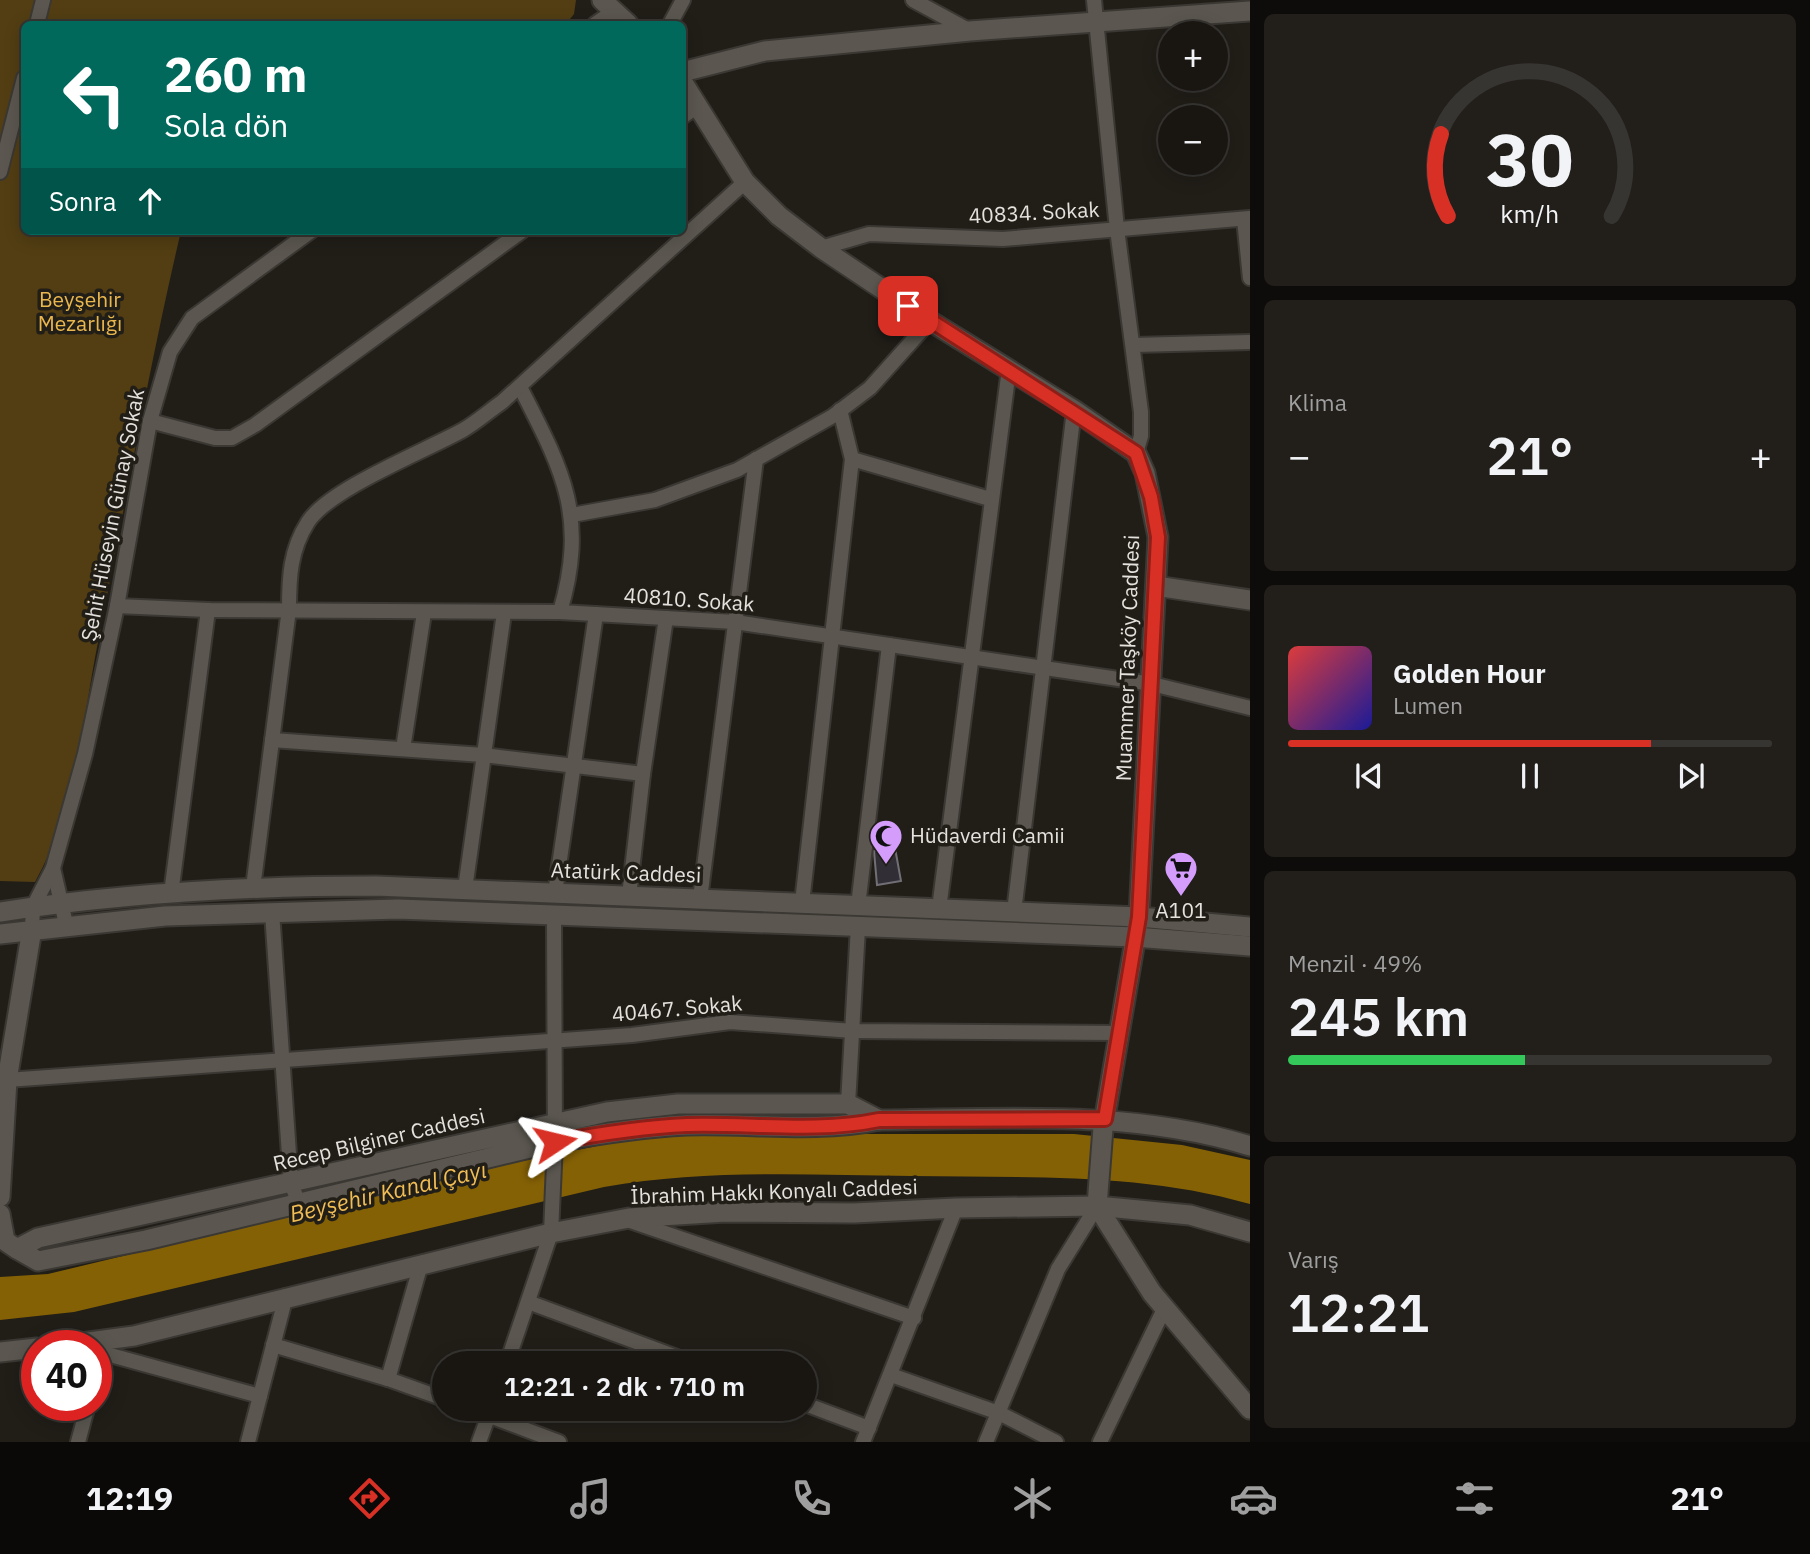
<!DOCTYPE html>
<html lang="tr">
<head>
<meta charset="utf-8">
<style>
	:root { --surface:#191612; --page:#221f1b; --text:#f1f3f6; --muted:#9f9f9f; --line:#373532; --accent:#d93025 }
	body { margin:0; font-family:"IBM Plex Sans",sans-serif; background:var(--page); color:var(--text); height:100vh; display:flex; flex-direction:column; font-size:26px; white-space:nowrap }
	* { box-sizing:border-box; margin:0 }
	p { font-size:23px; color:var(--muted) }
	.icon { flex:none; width:38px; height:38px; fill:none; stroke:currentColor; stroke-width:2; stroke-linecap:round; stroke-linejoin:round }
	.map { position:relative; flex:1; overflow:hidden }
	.details { display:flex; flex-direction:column; gap:14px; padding:14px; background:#0e0c0a; width:560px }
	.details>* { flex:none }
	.hud { position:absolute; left:21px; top:21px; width:665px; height:214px; border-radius:10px; box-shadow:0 4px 18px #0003,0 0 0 2px var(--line); background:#00695c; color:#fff; overflow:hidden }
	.buttons { position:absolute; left:1158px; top:21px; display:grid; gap:14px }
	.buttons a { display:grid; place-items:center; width:70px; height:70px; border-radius:50%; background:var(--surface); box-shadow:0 4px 18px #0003,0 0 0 2px var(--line); font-size:35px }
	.speed { position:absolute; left:21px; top:1330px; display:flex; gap:14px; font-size:35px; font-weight:700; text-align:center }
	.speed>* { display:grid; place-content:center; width:91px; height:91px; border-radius:50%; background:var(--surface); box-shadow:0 4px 18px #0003,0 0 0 2px var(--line); line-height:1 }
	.speed .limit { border:10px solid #d22; background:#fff; color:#111 }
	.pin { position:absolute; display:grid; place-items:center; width:60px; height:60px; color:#fff; margin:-30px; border-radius:14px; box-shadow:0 4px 10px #0006 }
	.me { position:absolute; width:77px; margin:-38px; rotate:80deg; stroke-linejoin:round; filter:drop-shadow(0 0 5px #0008) }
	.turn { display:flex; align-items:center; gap:24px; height:147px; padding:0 28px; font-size:32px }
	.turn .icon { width:91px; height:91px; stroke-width:2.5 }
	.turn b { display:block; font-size:49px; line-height:60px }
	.then { display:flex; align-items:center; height:66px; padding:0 28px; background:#0003; gap:14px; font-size:26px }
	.big { font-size:52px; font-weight:600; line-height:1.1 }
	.details .card { flex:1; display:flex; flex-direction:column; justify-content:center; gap:10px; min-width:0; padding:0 24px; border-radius:10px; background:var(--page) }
	.details .dial { align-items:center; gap:0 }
	.dial svg { height:182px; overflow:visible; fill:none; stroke:var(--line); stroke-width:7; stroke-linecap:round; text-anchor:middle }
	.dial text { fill:var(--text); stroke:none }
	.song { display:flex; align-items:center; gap:21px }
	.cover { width:84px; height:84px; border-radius:10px; background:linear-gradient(135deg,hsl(0 70% 55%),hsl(240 70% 35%)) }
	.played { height:7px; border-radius:4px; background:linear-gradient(90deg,var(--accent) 75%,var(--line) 75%) }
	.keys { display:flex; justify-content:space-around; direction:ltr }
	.heat { display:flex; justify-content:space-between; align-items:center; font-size:38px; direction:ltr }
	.charge { height:10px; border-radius:5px; background:linear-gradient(90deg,#34c759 49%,var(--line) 0) }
	.trip { position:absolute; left:432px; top:1351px; width:385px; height:70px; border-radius:35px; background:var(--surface); box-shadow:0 4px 18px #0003,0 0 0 2px var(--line); font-weight:600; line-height:70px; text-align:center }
	.tab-bar { display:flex; height:112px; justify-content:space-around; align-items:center; background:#0a0907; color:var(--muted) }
	.tab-bar .icon { width:49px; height:49px }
	.tab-bar .active { color:var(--accent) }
	.tab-bar b { font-size:32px; color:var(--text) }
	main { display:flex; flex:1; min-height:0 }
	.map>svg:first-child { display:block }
	.green { fill:#533e13 }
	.water { fill:#856105 }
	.building { fill:#322e35; stroke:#726e75; stroke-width:2 }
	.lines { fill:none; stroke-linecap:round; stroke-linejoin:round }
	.street-casing { stroke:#3b3834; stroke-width:18 }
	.secondary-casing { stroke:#3b3834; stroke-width:23 }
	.street { stroke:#5b5750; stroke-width:14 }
	.secondary { stroke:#5b5750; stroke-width:19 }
	.route-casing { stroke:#8d1f18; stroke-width:18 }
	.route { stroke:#d93025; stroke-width:12 }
	.labels { text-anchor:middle; stroke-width:7; stroke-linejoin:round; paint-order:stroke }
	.street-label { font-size:21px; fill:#e5e2de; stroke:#211e18 }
	.park-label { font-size:21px; fill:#eab74d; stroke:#211e18 }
	.poi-label { font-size:21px; fill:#e5e2de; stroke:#211e18; text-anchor:start }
	.water-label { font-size:23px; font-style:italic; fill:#f1bd55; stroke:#211e18 }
</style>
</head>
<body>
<main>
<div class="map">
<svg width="1250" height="1442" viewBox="0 0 1250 1442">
	<rect width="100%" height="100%" fill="#211e18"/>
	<!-- green -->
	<path class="green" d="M0,0H576L574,14L566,24H24V231H181C149,367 125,505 98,642C82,723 76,809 35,882L0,881Z"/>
	<!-- water -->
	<path class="water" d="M681,1134H1074L1182,1145L1250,1160V1204C1139,1172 1026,1178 912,1176C809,1175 706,1169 604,1187L74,1312L0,1320V1277L48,1274L497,1166L612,1143Z"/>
	<!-- building -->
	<path class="building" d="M895,848L901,881L877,885L874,851Z"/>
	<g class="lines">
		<defs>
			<g id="street">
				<path d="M913,0L970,31"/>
				<path d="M1094,0L1117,229L1141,412V436L1136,453"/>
				<path d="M37,24L43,0"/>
				<path d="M595,24L614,11"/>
				<path d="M670,24L683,0"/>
				<path d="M682,117L699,105"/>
				<path d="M0,172L24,78"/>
				<path d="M1244,219L1250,278"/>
				<path d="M821,248L869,234L1003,239L1250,218"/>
				<path d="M1134,345L1250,342"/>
				<path d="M520,387C563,471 588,516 560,612"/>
				<path d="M150,421L215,438H232L255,425L522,231"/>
				<path d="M852,459L990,499"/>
				<path d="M572,515L655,500L737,470L833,416L870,388L930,321"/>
				<path d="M117,606L208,610L560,612L735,622L1152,684L1250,708"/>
				<path d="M272,740L483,755L643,774"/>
				<path d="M403,749L424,613"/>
				<path d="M53,868L66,924"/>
				<path d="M253,888L289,609C289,578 290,550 308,522C329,489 425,451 463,430C477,422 489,411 502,402L745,182"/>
				<path d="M465,889L504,613"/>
				<path d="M555,893L596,614"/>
				<path d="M171,894L208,610"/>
				<path d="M629,896L643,774L666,618"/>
				<path d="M700,899L756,459"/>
				<path d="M802,903L852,459L840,410"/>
				<path d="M858,906L889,645"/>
				<path d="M939,909L1009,369"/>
				<path d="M272,912L291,1183L299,1204"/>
				<path d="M1014,912L1074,410"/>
				<path d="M32,929L33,907L53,868L85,754L117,606L150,421L170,352L192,318L311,231"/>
				<path d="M7,1080L632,1035L730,1022L853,1031L1119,1033"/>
				<path d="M848,1104L858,927"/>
				<path d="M630,1221L914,1318"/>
				<path d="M528,1302L693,1363"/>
				<path d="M273,1345L388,1379L444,1399"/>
				<path d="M103,1353L260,1396"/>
				<path d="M507,1363L551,1233L555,1142L554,916"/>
				<path d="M891,1375L999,1413L1056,1442"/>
				<path d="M96,1377L105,1345"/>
				<path d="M388,1379L421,1264"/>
				<path d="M805,1404L869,1428"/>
				<path d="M471,1409L559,1442"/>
				<path d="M78,1442L88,1405"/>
				<path d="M248,1442L286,1296"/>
				<path d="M479,1442L491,1409"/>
				<path d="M863,1442L956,1208"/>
				<path d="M986,1442L1058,1269L1097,1206"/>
				<path d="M1100,1442L1165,1307"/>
			</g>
			<g id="secondary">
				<path d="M602,0L628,24"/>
				<path d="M682,72L765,51L970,31L1250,11"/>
				<path d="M682,81L745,182L779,216L821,248L930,321L1074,410L1136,453L1145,473L1158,537L1139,917L1103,1128L1097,1206L1152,1293L1250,1409"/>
				<path d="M1156,586L1250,600"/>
				<path d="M0,912C124,893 251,886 376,886L1139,917L1250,927"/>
				<path d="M0,934L165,916L398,909L1135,937L1250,946"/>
				<path d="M678,1104H848L879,1120C816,1133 751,1123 687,1125C643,1127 598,1134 555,1142L146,1240L38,1261L17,1249L38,1238L607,1112Z"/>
				<path d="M879,1120C1003,1119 1130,1109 1250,1146"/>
				<path d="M0,1197L7,1080L32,929"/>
				<path d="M0,1214L5,1241L17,1249"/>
				<path d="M59,1346L134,1336L551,1233L629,1218L725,1212L854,1213L956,1208L1097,1206L1190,1215L1250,1232"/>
				<path d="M0,1352L37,1348"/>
			</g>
		</defs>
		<!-- street casing -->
		<use href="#street" class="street-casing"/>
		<!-- secondary casing -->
		<use href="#secondary" class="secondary-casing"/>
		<!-- street -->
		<use href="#street" class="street"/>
		<!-- secondary -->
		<use href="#secondary" class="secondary"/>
	</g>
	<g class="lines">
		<defs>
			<path id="route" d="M555,1142C598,1134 643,1127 687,1125C751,1123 816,1133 879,1120L1105,1119L1139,917L1158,537L1151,497L1136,453L908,306"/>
		</defs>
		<!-- route casing -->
		<use href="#route" class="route-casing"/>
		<!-- route -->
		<use href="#route" class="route"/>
	</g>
	<!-- icons -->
	<defs>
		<symbol id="mosque-pin" viewBox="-11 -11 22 30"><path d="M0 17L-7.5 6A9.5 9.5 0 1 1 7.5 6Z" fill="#d49cfb" stroke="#211e18"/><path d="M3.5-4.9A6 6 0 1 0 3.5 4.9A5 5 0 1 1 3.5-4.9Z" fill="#111"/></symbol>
		<symbol id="supermarket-pin" viewBox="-11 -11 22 30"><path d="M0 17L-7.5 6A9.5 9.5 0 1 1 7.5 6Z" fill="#d49cfb" stroke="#211e18"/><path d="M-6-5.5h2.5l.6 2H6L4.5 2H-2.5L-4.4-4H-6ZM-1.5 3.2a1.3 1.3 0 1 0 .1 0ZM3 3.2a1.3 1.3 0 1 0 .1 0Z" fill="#111"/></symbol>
	</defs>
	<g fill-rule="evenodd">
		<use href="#mosque-pin" x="867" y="817" width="38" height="52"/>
		<use href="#supermarket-pin" x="1162" y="849" width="38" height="52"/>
	</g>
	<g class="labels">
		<!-- street labels -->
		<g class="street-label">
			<text transform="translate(1034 213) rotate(-3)" y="7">40834. Sokak</text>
			<text transform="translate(113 515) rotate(-79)" y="7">Şehit Hüseyin Günay Sokak</text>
			<text transform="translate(689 600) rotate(4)" y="7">40810. Sokak</text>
			<text transform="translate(1128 658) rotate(-88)" y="7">Muammer Taşköy Caddesi</text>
			<text transform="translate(626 873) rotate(2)" y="7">Atatürk Caddesi</text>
			<text transform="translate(677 1009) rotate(-5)" y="7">40467. Sokak</text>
			<text transform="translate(379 1140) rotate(-13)" y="7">Recep Bilginer Caddesi</text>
			<text transform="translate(774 1192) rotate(-2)" y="7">İbrahim Hakkı Konyalı Caddesi</text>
		</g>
		<!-- park labels -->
		<g class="park-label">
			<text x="80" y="307">Beyşehir<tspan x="80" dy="24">Mezarlığı</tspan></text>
		</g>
		<!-- poi labels -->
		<g class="poi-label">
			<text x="910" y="843">Hüdaverdi Camii</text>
			<text x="1181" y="918" text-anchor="middle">A101</text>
		</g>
		<!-- water labels -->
		<g class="water-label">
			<text transform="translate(388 1192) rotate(-13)" y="8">Beyşehir Kanal Çayı</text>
		</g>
	</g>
</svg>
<div class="buttons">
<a>+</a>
<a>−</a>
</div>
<div class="speed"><div class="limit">40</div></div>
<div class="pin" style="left:908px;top:306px;background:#d93025"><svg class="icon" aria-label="arrive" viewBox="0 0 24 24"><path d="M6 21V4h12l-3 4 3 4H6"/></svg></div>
<svg class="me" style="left:555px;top:1142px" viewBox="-20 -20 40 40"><path d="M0-17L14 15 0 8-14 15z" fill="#d93025" stroke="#fff" stroke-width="4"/></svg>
<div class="trip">12:21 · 2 dk · 710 m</div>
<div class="hud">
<div class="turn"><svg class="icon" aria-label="left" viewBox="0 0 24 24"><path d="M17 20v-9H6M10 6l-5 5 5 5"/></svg><div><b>260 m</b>Sola dön</div></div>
<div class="then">Sonra<svg class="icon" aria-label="ahead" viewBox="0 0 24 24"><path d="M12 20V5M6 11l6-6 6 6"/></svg></div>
</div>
</div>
<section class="details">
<div class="card dial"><svg viewBox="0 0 100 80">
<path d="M14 69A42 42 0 1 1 86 69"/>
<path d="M14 69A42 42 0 0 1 11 33" stroke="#d93025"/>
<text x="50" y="56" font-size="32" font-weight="700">30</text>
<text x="50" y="72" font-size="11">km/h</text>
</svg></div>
<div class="card"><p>Klima</p>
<div class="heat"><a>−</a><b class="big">21°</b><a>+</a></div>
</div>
<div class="card">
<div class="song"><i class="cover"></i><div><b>Golden Hour</b><p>Lumen</p></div></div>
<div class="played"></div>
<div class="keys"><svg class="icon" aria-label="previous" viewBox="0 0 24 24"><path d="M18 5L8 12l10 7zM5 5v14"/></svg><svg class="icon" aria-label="pause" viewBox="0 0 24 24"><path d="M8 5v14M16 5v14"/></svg><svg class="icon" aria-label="next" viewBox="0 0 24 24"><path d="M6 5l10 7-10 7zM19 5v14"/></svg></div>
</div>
<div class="card"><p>Menzil · 49%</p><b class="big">245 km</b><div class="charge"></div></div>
<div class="card"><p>Varış</p><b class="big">12:21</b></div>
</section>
</main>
<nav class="tab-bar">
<b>12:19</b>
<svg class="icon active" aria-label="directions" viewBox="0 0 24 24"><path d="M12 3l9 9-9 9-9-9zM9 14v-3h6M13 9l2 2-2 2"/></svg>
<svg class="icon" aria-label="music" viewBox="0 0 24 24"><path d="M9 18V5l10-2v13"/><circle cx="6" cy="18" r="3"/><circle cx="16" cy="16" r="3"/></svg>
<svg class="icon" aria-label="phone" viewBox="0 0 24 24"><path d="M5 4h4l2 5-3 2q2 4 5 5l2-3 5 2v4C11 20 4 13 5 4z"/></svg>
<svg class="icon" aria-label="climate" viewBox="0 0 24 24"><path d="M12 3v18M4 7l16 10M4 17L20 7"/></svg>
<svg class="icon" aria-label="car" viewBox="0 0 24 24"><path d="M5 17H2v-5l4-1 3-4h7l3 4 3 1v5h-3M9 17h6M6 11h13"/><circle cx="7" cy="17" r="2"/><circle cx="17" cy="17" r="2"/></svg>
<svg class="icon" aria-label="filters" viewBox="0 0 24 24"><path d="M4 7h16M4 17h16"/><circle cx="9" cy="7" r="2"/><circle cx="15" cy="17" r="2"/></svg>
<b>21°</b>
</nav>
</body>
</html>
